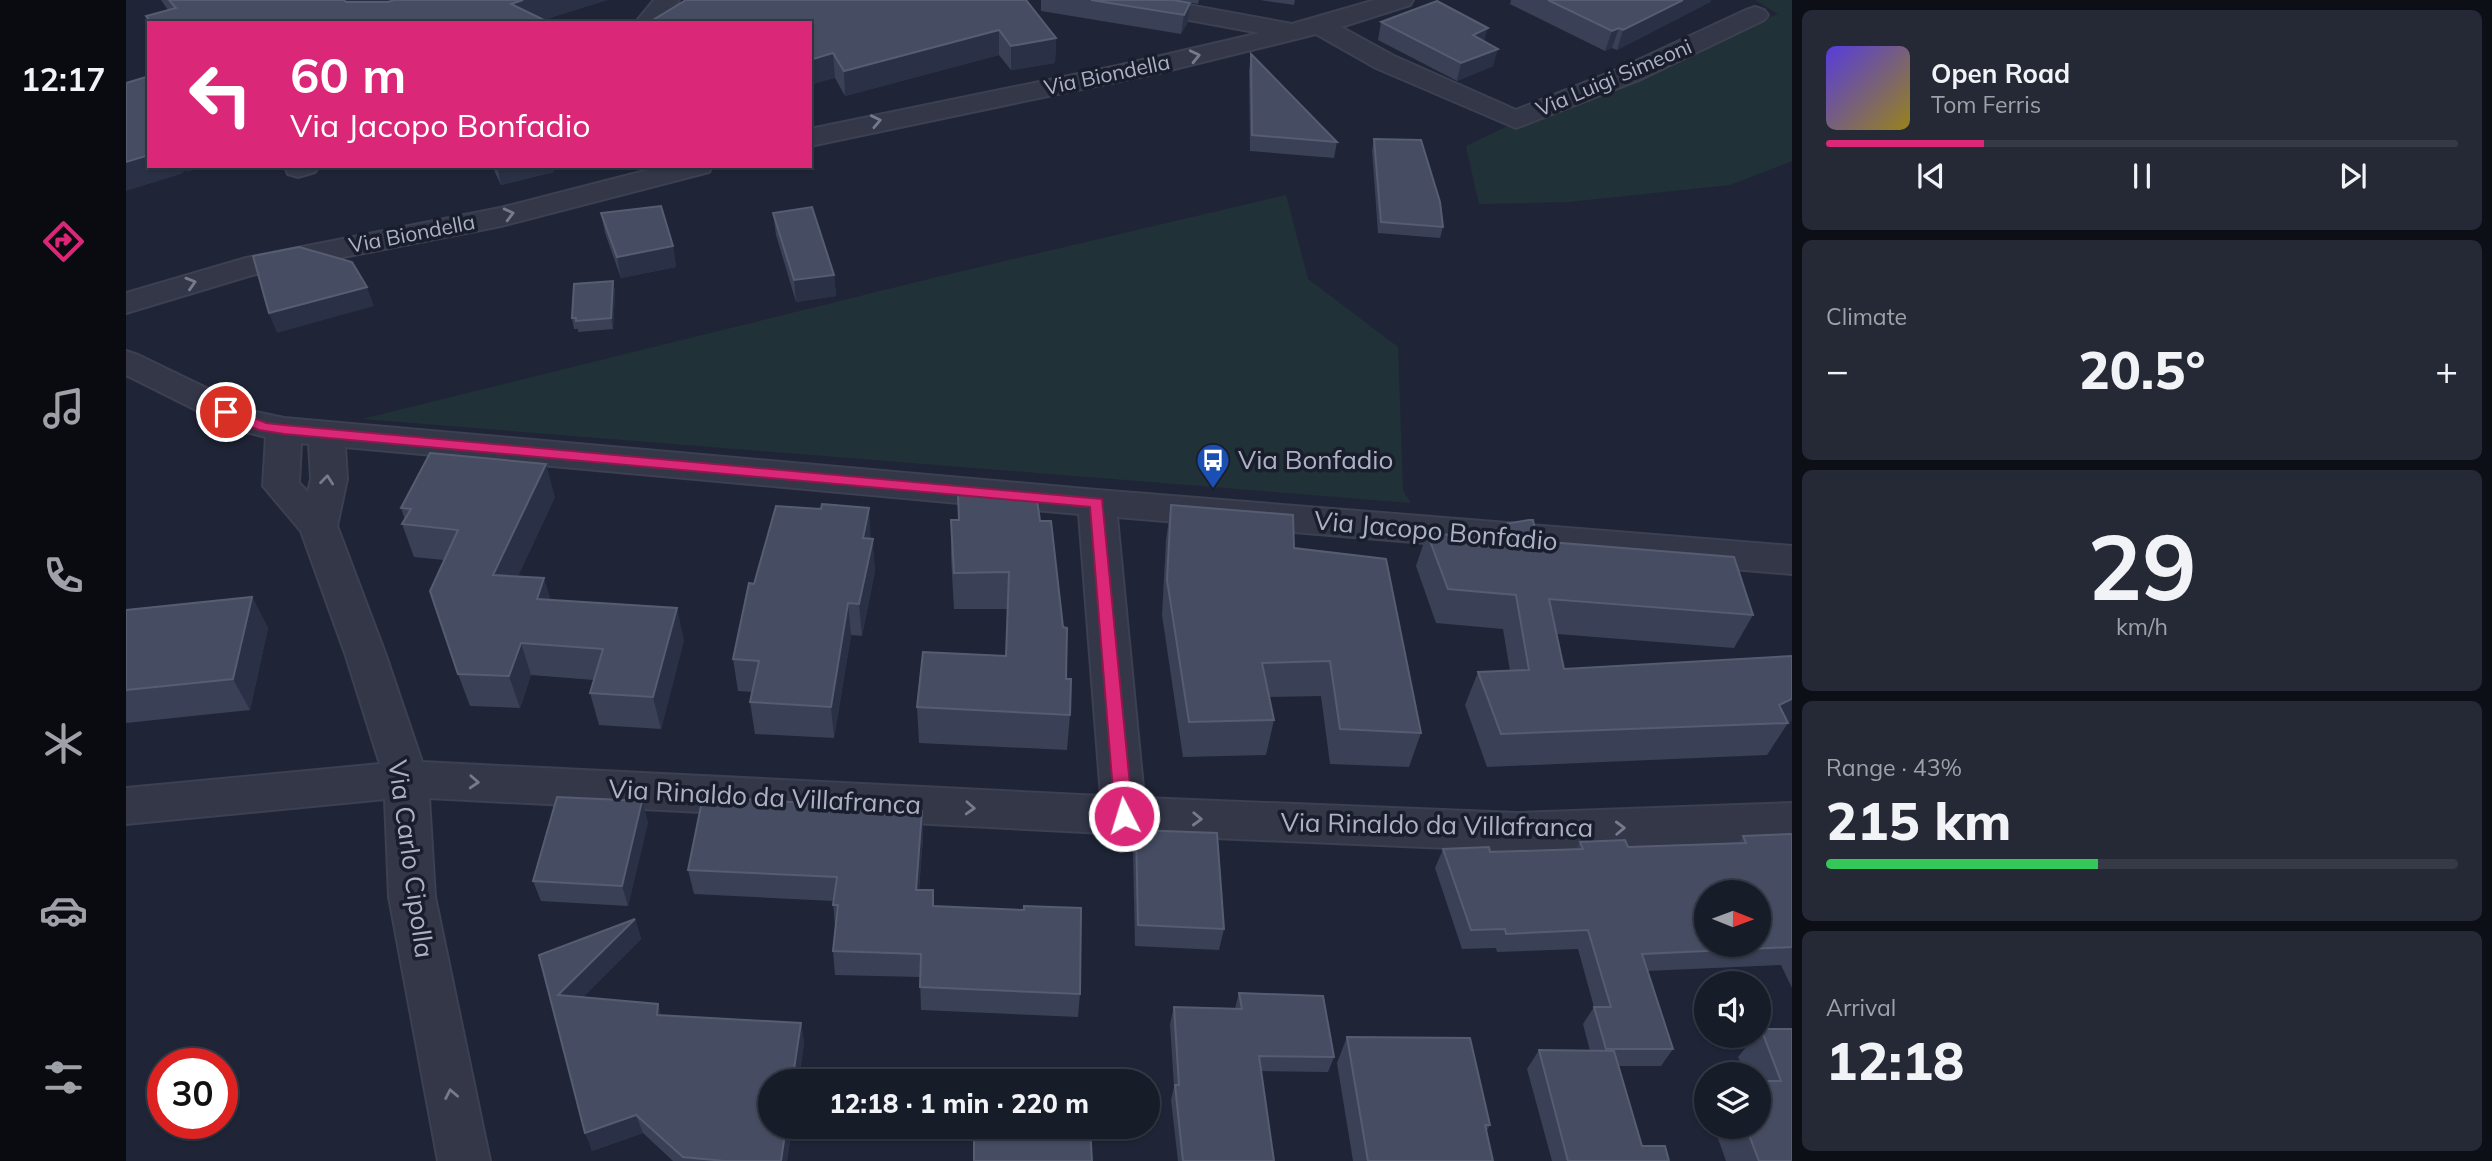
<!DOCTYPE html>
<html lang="en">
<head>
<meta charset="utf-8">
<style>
	:root { --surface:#171c29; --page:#242935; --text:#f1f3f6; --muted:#9ea1a8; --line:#363a46; --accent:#db2777 }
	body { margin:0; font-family:Mulish,sans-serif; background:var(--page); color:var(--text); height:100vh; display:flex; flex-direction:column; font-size:26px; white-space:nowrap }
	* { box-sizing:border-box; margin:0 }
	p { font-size:23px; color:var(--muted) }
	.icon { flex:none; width:38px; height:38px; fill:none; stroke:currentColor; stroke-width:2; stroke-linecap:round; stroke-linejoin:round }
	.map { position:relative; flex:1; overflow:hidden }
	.drawer { display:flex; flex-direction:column; gap:10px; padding:10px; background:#0d0f17; width:700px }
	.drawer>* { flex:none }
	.hud { position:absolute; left:21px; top:21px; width:665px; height:147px; border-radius:0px; box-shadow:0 2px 5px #0004,0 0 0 2px var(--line); background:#db2777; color:#fff; overflow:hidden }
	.needle { width:46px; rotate:91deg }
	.buttons { position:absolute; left:1568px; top:880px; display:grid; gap:14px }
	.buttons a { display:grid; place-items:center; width:77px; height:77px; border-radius:50%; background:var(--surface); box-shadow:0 2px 5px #0004,0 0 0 2px var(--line); font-size:35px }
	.speed { position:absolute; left:21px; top:1048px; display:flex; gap:14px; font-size:35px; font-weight:700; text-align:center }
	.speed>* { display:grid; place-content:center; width:91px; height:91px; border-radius:50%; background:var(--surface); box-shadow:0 2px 5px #0004,0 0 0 2px var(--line); line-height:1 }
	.speed .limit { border:10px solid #d22; background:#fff; color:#111 }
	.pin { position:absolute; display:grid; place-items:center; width:60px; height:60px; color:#fff; margin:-30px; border:4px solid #fff; border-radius:50%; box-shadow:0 2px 7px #0007 }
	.me { position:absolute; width:77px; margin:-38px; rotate:355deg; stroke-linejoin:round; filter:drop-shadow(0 0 5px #0008) }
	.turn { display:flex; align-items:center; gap:24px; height:147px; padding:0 28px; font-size:32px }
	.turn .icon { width:91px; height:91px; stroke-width:2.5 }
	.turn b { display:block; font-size:49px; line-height:60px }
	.big { font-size:52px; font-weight:800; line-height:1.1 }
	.drawer .card { flex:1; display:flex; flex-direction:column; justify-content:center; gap:10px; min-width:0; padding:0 24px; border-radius:10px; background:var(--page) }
	.drawer .dial { align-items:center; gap:0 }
	.dial b { font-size:91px; line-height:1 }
	.song { display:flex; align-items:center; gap:21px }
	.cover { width:84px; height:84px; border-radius:10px; background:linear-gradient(135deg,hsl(250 70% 55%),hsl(50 70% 35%)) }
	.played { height:7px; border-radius:4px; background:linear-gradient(90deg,var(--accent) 25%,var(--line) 25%) }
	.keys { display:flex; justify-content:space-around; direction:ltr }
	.heat { display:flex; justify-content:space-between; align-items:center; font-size:38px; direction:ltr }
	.charge { height:10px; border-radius:5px; background:linear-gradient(90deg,#34c759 43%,var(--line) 0) }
	.trip { position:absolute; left:632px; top:1069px; width:402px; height:70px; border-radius:35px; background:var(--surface); box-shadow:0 2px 5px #0004,0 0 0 2px var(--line); font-weight:800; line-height:70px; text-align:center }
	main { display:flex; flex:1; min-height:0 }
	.dock { display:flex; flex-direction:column; width:126px; justify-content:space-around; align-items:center; background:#090b10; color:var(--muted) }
	.dock .icon { width:49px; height:49px }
	.dock .active { color:var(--accent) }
	.dock b { font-size:32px; color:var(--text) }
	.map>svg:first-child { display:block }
	.green { fill:#213138 }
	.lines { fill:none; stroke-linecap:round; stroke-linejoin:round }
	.minor-casing { stroke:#3c4051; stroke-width:4 }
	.minor { fill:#333748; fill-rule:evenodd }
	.wall { fill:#3a4056 }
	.shaded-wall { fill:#2a3045 }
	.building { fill:#464d62; stroke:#565c72; stroke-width:2; fill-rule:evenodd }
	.oneway { stroke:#767a8d }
	.route { fill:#db2777; stroke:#8e194d; stroke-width:2 }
	.labels { text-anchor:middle; stroke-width:7; stroke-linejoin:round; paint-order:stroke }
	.far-street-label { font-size:21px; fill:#adb1c5; stroke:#191d2c }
	.poi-label { font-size:26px; fill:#adb1c5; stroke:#191d2c; text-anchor:start }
	.street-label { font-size:26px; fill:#adb1c5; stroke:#191d2c }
</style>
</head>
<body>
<main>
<nav class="dock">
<b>12:17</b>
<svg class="icon active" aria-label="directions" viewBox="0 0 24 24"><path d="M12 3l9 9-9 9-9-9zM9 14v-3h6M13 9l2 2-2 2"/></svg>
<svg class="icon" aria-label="music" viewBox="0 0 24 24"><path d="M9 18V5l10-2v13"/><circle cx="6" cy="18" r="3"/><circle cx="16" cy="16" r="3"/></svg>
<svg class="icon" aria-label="phone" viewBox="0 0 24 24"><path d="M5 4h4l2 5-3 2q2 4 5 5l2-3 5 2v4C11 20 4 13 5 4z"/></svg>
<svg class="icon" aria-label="climate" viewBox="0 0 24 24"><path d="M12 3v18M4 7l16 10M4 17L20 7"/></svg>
<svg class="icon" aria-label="car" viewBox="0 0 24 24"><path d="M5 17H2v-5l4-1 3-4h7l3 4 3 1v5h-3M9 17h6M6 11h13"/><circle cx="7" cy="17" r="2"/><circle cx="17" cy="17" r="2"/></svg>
<svg class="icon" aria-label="filters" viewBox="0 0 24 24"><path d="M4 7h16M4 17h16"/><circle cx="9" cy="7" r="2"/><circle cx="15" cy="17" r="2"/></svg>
</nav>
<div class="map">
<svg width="1666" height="1161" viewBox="0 0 1666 1161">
	<rect width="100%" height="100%" fill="#1f2537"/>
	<!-- green -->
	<g class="green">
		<path d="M1629,0H1666V161L1604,185L1442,202L1353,204L1340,146L1469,84L1652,14Z"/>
		<path d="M1160,195L1182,279L1272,347L1277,491L1285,503L236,419L811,277Z"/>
	</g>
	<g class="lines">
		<defs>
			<g id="minor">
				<path d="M528,0H553L536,23H509Z"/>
				<path d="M981,0H1035L1166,24L1249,0H1287L1284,5L1215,27L1268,56L1390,110L1495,68L1620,10L1629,7L1638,10L1642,15L1638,20L1513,80L1390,128L1250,68L1190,34L1032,73L684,146V129L991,66L1134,33L993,7L984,5Z"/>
				<path d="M159,166H193L189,172L172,177L162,174Z"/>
				<path d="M538,166H587L583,172L375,226L126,275L0,313V293L120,258L374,208Z"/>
				<path d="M0,351L12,355L130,412L158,418L971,490L1666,546V574L991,517L1018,798L1391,813L1666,803V841L1391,851L998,834L303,798L309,897L364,1161H312L263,897L259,799L0,824V788L254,764L219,653L175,531L137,486L140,437L108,429L0,375ZM175,443L183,444L185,479L182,492L173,483ZM219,447L953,514L975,796L296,762L259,653L211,526L221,479Z"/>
			</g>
		</defs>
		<!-- minor casing -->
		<use href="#minor" class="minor-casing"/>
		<!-- minor -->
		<use href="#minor" class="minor"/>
	</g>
	<!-- wall -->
	<g class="wall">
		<path d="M35,0H481L417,20L424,23H23L20,16L42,10Z"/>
		<path d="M900,0L930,38L929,63L885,70L873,55L719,96L709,78L684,23Z"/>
		<path d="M915,0H1047L1062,22L1055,34L915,11Z"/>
		<path d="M1049,0H1073L1072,4Z"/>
		<path d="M1134,0H1169L1168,5Z"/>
		<path d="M1385,0H1585L1584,2L1491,50L1486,48L1479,51L1384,4Z"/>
		<path d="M1255,22L1367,66L1331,81L1252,40Z"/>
		<path d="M1125,54L1211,142L1208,158L1124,151L1123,71Z"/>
		<path d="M1248,139L1317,227L1314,238L1252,233L1246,150Z"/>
		<path d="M366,166H427L428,172L375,185Z"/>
		<path d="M475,213L547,246L550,267L495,278L479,233Z"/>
		<path d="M647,213L708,275L710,296L670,302L650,235Z"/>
		<path d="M487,281L489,292L487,329L452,332V329H448L446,318Z"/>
		<path d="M832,495L914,521L940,679L944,715L941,750L793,743L791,707L880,656L882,609H828L825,557V520H832Z"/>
		<path d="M429,497L392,576L424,600L558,640L535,729L473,725L464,693L468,680L405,675L394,708L344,706L332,674L318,560L288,557L276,524L279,520L275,508Z"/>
		<path d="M1045,505L1168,548L1295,733L1283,767L1204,764L1195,696L1143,697L1148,720L1140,755L1057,757L1036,615L1040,540Z"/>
		<path d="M1378,524L1411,541L1627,615L1608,648L1431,634L1438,669L1662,723L1641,755L1361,767L1339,705L1352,672L1384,671L1377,629L1310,623L1290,566L1301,533L1373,539Z"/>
		<path d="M745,539L749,571L736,636L725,635L708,738L629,734L624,702L626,692L612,691L607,659L628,584Z"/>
		<path d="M126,597L142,628L124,710L0,723V610Z"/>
		<path d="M796,811L797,836L793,890H807V906L954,994L952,1017L795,1010L794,977L709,975L707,951L709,927L707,901L568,894L562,870Z"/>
		<path d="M522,822L502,906L415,901L407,881Z"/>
		<path d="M1010,830L1098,929L1093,950L1009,946L1007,851Z"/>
		<path d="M1666,834V988L1655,965L1521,971L1547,1049L1535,1066H1492L1516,1146L1543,1161H1426L1401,1069L1413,1050L1464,1051L1457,1024L1468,1007L1452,949L1371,952L1370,948L1336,949L1309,868L1317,849L1364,852L1450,849L1454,842L1502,847L1612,844L1617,836Z"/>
		<path d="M509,919L515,939L457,997L536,1015L675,1023L678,1043L661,1161H547L517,1133L466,1151L413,955Z"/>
		<path d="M1113,993L1208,1057L1202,1072L1135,1071L1148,1161H1052L1045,1100L1048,1087L1044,1024L1048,1007L1109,1008Z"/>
		<path d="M1635,1029H1666V1161H1600L1588,1127H1633V1074H1619L1612,1057L1629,1036H1633V1031Z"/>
		<path d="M1221,1037L1364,1125L1360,1132L1367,1161H1227L1211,1063Z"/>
	</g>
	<!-- shaded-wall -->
	<g class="shaded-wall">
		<path d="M217,0H285L230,15Z"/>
		<path d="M397,0H481L407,23L385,4Z"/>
		<path d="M1556,0H1585L1584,2L1491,50L1497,30Z"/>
		<path d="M1064,3L1062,22L1055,34L1058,15Z"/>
		<path d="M1362,28L1357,46L1347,35Z"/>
		<path d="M1493,28L1486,48L1479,51L1486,31Z"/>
		<path d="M873,30V55L719,96L718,71Z"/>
		<path d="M930,38L929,63L885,70V46Z"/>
		<path d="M1372,49L1367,66L1331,81L1335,63Z"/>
		<path d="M707,53L709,78L684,85V60Z"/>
		<path d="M23,155V166H81L61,172L60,170L55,174L0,191V162Z"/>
		<path d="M371,166H427L428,172L375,185Z"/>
		<path d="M547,246L550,267L495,278L491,257Z"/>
		<path d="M708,275L710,296L670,302L668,280Z"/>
		<path d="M487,281L489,292L487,329L485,318Z"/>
		<path d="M241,287L248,306L151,333L143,313Z"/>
		<path d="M420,464L429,497L377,608L367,575Z"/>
		<path d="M743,508L745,540L737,538Z"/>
		<path d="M747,539L749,571L736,636L733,604Z"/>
		<path d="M418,578L428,610L411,599Z"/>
		<path d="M126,597L142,628L124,710L107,679Z"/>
		<path d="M722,603L725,635L708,738L705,707Z"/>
		<path d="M551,608L558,640L535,729L527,697Z"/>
		<path d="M395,643L405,675L394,708L383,676Z"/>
		<path d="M1666,699V721L1662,723L1653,705Z"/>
		<path d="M516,801L522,822L502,906L496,886Z"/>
		<path d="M796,811L797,836L791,914L790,890Z"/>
		<path d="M509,919L515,939L439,1015L432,995Z"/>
		<path d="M532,1004L538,1023L531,1015Z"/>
		<path d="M675,1023L678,1043L672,1082H666Z"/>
		<path d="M510,1115L517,1133L466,1151L459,1133Z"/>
		<path d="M660,1127H666L661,1161H655Z"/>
	</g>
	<!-- building -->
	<g class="building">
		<path d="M43,0H218L220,2H262L268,0H397L385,4L424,23H25L20,16L50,8Z"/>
		<path d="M560,0H900L930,38L885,46L873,30L718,71L707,53L684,60V23H522Z"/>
		<path d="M965,0H1047L1064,3L1058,15Z"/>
		<path d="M1422,0H1557L1497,30L1493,28L1486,31Z"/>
		<path d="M1311,1L1362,28L1347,35L1372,49L1335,63L1255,22Z"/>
		<path d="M1125,54L1211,142L1126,135Z"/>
		<path d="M23,76V155L0,162V83Z"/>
		<path d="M1248,139L1295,140L1314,202L1317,227L1255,222Z"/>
		<path d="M535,206L547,246L491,257L475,213Z"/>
		<path d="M686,207L708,275L668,280L647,213Z"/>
		<path d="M173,247L226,262L241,287L143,313L127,256Z"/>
		<path d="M487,281L485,318L450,321V318H446L448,284Z"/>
		<path d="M304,453L420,464L367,575L418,578L411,599L551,608L527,697L464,693L477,649L395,643L383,676L332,674L304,591L332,530L276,524L285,509L275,508Z"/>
		<path d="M910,493L914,521H925L937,627L941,628L940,679H945L944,715L791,707L797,652L880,656L883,572L828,573L825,520H833L832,495Z"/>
		<path d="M696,504L743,508L737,538L747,539L733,604L722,603L705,707L624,702L633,661L607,659L623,583L628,584L650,506L695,509Z"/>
		<path d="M1045,505L1167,515L1168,548L1260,559L1295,733L1214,729L1204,661L1136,663L1148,720L1063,722L1041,580Z"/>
		<path d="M1403,520H1407L1411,541L1608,557L1627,615L1423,599L1438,669L1666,656V699L1653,705L1662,723L1375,734L1352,672L1403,670L1390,595L1322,589L1301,533L1381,540L1378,524Z"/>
		<path d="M126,597L107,679L0,690V610Z"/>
		<path d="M577,796L796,811L790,890H807V906L898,910V906L955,908L954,994L794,987L795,954L707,951L712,905H707L711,877L562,870Z"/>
		<path d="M431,797L516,801L496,886L407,881Z"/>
		<path d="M1010,830L1091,833L1098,929L1012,925Z"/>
		<path d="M1666,834V947L1516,954L1547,1049H1480L1468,1007H1485L1462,930L1380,934L1379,929L1345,930L1317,849L1363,847L1364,852L1457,849L1454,842L1499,840L1502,847L1620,843L1617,836ZM1580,892H1633V945H1580Z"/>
		<path d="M509,919L432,995L532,1004L531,1015L675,1023L666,1082H644V1127H660L655,1161H598L557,1157L510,1115L459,1133L413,955Z"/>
		<path d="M1113,993L1197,996L1208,1057L1133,1056L1148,1161H1057L1049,1085H1053L1048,1007L1116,1009Z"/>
		<path d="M1635,1029H1666V1161H1633L1620,1127H1633V1081H1655Z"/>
		<path d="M1221,1037L1344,1038L1364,1125H1359L1367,1161H1242Z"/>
		<path d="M1413,1050L1488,1051L1516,1146H1539L1543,1161H1442Z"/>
		<path d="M848,1127H964L966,1161H848Z"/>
	</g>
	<!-- one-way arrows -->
	<defs><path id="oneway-chevron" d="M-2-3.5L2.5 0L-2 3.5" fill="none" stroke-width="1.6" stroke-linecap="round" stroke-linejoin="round" transform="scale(1.75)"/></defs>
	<g class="oneway">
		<use href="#oneway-chevron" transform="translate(1069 56) rotate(-13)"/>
		<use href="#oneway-chevron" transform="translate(750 121) rotate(-12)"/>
		<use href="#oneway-chevron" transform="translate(383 214) rotate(-14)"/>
		<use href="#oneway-chevron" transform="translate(65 283) rotate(-17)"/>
		<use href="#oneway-chevron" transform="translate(201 480) rotate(-84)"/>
		<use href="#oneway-chevron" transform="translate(348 782) rotate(3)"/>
		<use href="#oneway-chevron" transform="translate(844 808) rotate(3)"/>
		<use href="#oneway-chevron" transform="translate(1071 819) rotate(2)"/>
		<use href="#oneway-chevron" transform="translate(1494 828) rotate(-2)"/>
		<use href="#oneway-chevron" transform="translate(325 1094) rotate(-101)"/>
	</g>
	<!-- route -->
	<path class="route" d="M100,407L140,423L158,425L976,499L1007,816L1004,821L998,823L991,821L989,816L964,507L158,434L133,430L95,415L93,412Z"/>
	<!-- icons -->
	<defs>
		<symbol id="bus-pin" viewBox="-11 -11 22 30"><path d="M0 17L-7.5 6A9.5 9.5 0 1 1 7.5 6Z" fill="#1a4fb4" stroke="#191d2c"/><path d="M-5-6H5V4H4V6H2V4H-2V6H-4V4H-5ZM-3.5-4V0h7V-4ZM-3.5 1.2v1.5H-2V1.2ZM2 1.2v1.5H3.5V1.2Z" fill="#fff"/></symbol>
	</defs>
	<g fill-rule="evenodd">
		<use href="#bus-pin" x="1068" y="441" width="38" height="52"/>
	</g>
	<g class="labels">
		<!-- far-street labels -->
		<g class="far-street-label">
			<text transform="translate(981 75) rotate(-12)" y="7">Via Biondella</text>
			<text transform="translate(1488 78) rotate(-23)" y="7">Via Luigi Simeoni</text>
			<text transform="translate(286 234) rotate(-11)" y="7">Via Biondella</text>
		</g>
		<!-- poi labels -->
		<g class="poi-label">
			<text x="1112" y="469">Via Bonfadio</text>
		</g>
		<!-- street labels -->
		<g class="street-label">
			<text transform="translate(1310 531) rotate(5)" y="9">Via Jacopo Bonfadio</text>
			<text transform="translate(639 797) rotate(3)" y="9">Via Rinaldo da Villafranca</text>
			<text transform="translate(1311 825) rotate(1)" y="9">Via Rinaldo da Villafranca</text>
			<text transform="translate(285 859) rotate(82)" y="9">Via Carlo Cipolla</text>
		</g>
	</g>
</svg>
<div class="buttons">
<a><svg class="needle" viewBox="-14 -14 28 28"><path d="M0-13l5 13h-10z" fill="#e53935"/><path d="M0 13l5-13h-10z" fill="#9ea1a8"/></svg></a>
<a><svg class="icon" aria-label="sound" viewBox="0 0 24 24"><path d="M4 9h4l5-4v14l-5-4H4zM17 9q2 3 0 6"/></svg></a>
<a><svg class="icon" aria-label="layers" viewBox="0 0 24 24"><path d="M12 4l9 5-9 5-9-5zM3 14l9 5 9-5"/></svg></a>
</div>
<div class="speed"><div class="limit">30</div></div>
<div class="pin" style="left:100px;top:412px;background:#d93025"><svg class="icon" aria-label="arrive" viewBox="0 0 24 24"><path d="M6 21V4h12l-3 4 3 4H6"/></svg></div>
<svg class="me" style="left:998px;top:816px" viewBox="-20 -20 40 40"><circle r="17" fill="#db2777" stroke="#fff" stroke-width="3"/><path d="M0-11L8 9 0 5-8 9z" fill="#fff"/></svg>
<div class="trip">12:18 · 1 min · 220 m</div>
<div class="hud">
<div class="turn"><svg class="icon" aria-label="left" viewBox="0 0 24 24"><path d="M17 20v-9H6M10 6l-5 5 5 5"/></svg><div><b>60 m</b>Via Jacopo Bonfadio</div></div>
</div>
</div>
<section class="drawer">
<div class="card">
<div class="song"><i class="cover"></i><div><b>Open Road</b><p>Tom Ferris</p></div></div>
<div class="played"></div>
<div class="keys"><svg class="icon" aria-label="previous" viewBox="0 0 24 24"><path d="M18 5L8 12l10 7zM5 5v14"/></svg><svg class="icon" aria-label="pause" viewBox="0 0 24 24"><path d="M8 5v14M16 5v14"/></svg><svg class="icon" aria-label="next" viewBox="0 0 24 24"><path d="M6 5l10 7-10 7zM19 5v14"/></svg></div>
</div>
<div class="card"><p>Climate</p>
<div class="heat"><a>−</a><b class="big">20.5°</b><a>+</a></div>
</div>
<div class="card dial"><b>29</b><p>km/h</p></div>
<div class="card"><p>Range · 43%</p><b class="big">215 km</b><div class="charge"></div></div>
<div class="card"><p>Arrival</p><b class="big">12:18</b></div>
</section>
</main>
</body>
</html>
